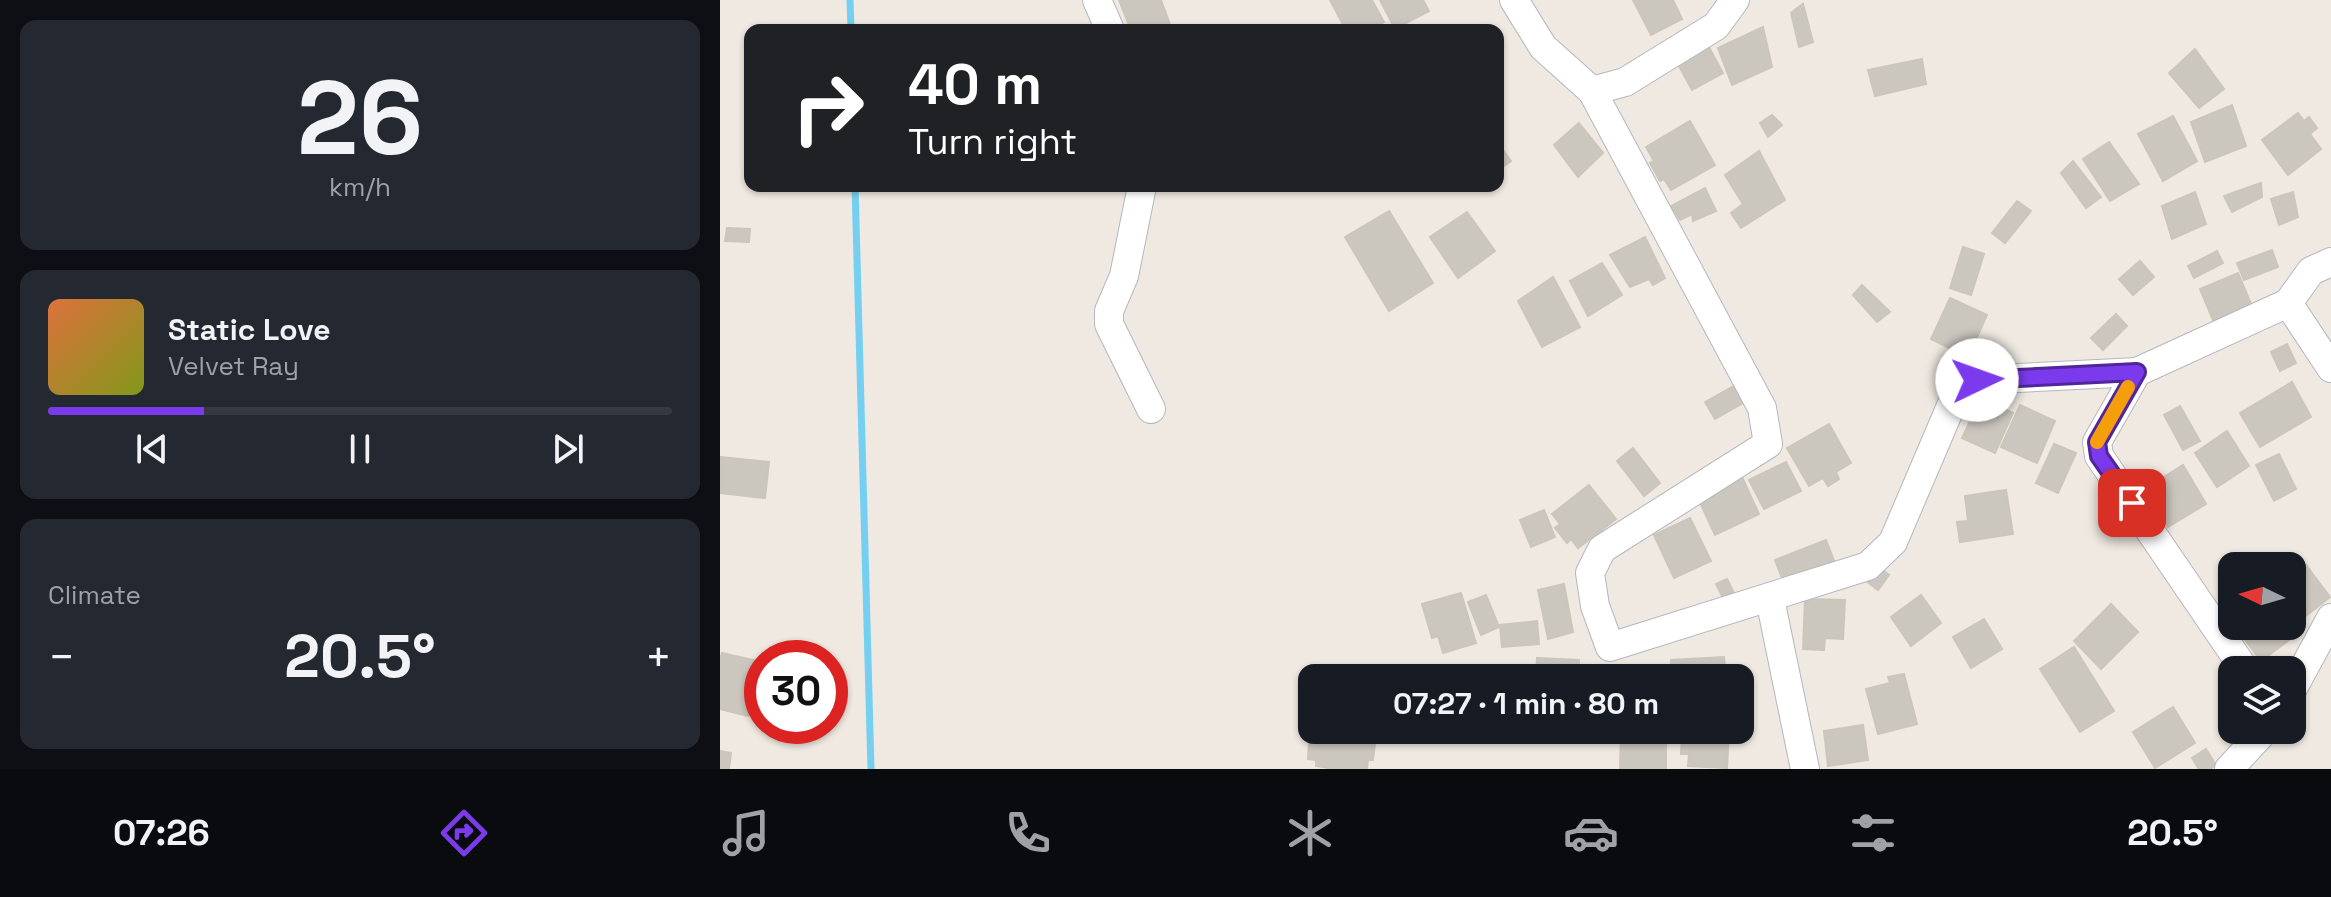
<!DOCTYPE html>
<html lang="en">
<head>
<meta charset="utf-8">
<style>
	:root { --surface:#171b24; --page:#242831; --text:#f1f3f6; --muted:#9ea1a6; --line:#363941; --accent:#7c3aed }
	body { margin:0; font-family:"Space Grotesk",sans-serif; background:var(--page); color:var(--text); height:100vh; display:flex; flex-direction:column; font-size:30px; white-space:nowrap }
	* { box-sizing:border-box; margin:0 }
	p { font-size:26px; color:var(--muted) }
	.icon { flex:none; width:44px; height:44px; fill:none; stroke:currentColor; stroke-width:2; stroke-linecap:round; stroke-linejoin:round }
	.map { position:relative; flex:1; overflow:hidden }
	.details { display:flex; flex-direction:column; gap:20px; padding:20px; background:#0d0f14; width:720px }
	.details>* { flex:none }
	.banner { position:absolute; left:24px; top:24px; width:760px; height:168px; border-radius:16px; box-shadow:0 2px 6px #0004; background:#202124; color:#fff; overflow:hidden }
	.needle { width:52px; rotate:275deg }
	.fabs { position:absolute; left:1498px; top:552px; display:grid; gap:16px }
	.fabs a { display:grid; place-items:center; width:88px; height:88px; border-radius:16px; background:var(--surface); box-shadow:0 2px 6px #0004; font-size:40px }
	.speed { position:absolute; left:24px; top:640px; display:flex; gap:16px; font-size:40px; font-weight:700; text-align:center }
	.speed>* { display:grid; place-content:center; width:104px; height:104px; border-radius:50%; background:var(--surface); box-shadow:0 2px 6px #0004; line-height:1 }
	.speed .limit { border:12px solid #d22; background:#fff; color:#111 }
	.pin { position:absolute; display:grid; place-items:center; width:68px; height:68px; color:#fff; margin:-34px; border-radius:16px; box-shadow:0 4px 12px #0006 }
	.me { position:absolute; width:88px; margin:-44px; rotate:87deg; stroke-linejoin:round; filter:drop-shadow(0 0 6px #0008) }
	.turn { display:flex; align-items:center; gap:28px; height:168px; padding:0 32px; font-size:36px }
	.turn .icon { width:104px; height:104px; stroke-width:2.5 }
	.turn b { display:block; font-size:56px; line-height:68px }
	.big { font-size:60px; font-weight:600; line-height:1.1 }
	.details .tile { flex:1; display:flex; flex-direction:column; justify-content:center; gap:12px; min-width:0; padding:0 28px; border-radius:16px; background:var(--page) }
	.details .dial { align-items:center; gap:0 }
	.dial b { font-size:104px; line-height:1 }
	.song { display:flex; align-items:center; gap:24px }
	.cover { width:96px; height:96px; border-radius:12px; background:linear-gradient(135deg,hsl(20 70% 55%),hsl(70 70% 35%)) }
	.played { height:8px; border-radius:4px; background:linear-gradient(90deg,var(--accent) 25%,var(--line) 25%) }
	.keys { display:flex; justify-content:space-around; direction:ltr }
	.heat { display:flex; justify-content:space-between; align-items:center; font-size:44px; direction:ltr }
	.trip { position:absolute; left:578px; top:664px; width:456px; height:80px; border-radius:16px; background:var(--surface); box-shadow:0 2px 6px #0004; font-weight:600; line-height:80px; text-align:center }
	.dock { display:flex; height:128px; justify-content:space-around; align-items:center; background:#090b0e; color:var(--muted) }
	.dock .icon { width:56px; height:56px }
	.dock .selected { color:var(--accent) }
	.dock b { font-size:36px; color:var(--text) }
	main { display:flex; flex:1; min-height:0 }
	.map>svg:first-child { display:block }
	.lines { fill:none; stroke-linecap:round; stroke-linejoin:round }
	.stream { stroke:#75cff0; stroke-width:7 }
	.building { fill:#cbc7bf; stroke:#cbc5ba; stroke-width:2 }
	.minor-casing { stroke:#b4b7c1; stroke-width:30 }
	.minor { stroke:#fff; stroke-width:28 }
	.route-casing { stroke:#51269a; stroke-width:20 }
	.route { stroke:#7c3aed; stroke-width:14 }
	.slow { stroke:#f59e0b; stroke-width:14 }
</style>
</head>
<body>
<main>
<section class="details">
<div class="tile dial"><b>26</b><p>km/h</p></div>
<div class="tile">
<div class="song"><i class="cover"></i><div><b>Static Love</b><p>Velvet Ray</p></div></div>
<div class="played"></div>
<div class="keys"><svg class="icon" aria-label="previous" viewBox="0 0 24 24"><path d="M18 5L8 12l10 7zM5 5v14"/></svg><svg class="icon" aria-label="pause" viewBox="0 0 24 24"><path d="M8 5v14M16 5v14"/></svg><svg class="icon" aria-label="next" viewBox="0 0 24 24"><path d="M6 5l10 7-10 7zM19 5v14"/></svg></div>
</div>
<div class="tile"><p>Climate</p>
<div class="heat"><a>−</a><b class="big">20.5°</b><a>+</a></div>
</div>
</section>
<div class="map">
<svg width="1611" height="769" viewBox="0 0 1611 769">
	<rect width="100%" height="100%" fill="#efe9e1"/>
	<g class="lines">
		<!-- stream -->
		<g class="stream">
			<path d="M130,0L131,30"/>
			<path d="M135,186L151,769"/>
		</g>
	</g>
	<!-- building -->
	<g class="building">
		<path d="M399,0H441L452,30H411Z"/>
		<path d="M610,0H652L664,22L647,30H626Z"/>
		<path d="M660,0H703L709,11L675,29Z"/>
		<path d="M913,0H953L962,19L931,35Z"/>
		<path d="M1083,4L1093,42L1079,47L1071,13Z"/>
		<path d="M1043,27L1052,67L1012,85L998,48Z"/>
		<path d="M985,40L1003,73L972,90L954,57Z"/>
		<path d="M1475,49L1504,89L1479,108L1449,73Z"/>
		<path d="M1202,59L1206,84L1155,96L1148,70Z"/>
		<path d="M1512,105L1526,146L1485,162L1471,122Z"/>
		<path d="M1578,113L1584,121L1589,117L1597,128L1590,134L1601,149L1568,175L1542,140Z"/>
		<path d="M1052,115L1062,125L1048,137L1040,123Z"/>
		<path d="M1453,116L1477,161L1443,181L1418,134Z"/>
		<path d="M970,121L995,165L951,190L944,179L940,181L930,163L934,161L926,147Z"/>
		<path d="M859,123L883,153L858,177L834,145Z"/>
		<path d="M1389,142L1419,184L1390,201L1363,159Z"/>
		<path d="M778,143L791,161L778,170Z"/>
		<path d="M1039,151L1065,200L1021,228L1011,213L1023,204L1005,175Z"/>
		<path d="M1353,161L1381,197L1366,208L1341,173Z"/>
		<path d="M1541,183L1542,197L1512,212L1504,196Z"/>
		<path d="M985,188L996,211L973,221L972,214L960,220L951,206Z"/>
		<path d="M1475,192L1486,224L1452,239L1442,206Z"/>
		<path d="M1573,192L1578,217L1559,225L1551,199Z"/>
		<path d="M1297,201L1311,211L1285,243L1272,233Z"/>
		<path d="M669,211L713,283L669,311L625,237Z"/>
		<path d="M747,212L775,251L738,278L710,237Z"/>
		<path d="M7,228L30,229L29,242L5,241Z"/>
		<path d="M925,237L945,278L933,285L929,279L910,287L890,255Z"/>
		<path d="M1243,247L1264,254L1251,295L1230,288Z"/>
		<path d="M1552,250L1558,267L1524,280L1517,263Z"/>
		<path d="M1497,251L1503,263L1474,278L1468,266Z"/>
		<path d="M1420,261L1434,277L1413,295L1399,279Z"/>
		<path d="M882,263L902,295L868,316L850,281Z"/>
		<path d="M1518,273L1536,316L1498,332L1480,289Z"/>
		<path d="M833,277L860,327L822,347L798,301Z"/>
		<path d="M1142,285L1170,312L1157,322L1133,295Z"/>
		<path d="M1230,298L1267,315L1248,357L1211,339Z"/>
		<path d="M1396,314L1407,326L1383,350L1371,338Z"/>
		<path d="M1567,344L1576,363L1560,371L1551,352Z"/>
		<path d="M1572,382L1591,417L1540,447L1520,413Z"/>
		<path d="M1019,383L1028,400L995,419L985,402Z"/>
		<path d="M1261,398L1293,413L1275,453L1242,438Z"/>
		<path d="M1300,405L1335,421L1317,463L1281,447Z"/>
		<path d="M1460,406L1480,441L1463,450L1444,415Z"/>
		<path d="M1109,424L1131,463L1116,472L1119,479L1108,486L1103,478L1089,486L1067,448Z"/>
		<path d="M1507,431L1529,466L1497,487L1475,453Z"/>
		<path d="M1334,444L1356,453L1338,493L1316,483Z"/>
		<path d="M913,448L940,483L924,496L897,461Z"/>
		<path d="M1559,454L1576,489L1554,501L1536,465Z"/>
		<path d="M1,457L49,462L45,498L0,493Z"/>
		<path d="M1066,462L1081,491L1044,509L1029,480Z"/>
		<path d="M1463,465L1486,504L1448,527L1425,489Z"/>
		<path d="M1022,477L1039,514L995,535L978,498Z"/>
		<path d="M869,485L896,519L858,548L851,539L847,543L835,528L840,524L832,514Z"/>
		<path d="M1286,490L1293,534L1240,542L1237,522L1248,521L1245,496Z"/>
		<path d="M824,510L835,537L811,547L800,520Z"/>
		<path d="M970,518L991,561L954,578L934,535Z"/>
		<path d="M1106,540L1116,566L1065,586L1055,560Z"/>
		<path d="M1156,565L1169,575L1158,590L1145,580Z"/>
		<path d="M1586,565L1610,597L1573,626L1572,576Z"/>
		<path d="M1007,579L1014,593L1003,598L996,584Z"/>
		<path d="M844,584L853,632L828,639L818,590Z"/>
		<path d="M741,593L756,643L723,653L718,636L712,638L702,604Z"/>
		<path d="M766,595L779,627L761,635L748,602Z"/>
		<path d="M1201,595L1221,623L1191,646L1171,617Z"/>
		<path d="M1085,599L1125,600L1123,639L1105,638L1104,650L1083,649Z"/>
		<path d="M1391,604L1418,632L1381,669L1354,641Z"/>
		<path d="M1264,619L1282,649L1251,668L1233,637Z"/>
		<path d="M817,621L819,644L782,647L780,625Z"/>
		<path d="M1515,626H1565L1573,637L1541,661Z"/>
		<path d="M1354,647L1394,711L1360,732L1320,669Z"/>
		<path d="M2,653L42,662V671L28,716L0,709V660Z"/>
		<path d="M1004,657L1006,678H952L951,660Z"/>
		<path d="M817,658L859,660L858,678H816Z"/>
		<path d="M764,674L811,676V678H764Z"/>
		<path d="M1184,674L1197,724L1158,734L1146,689L1170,683L1168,677Z"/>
		<path d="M1453,707L1475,743L1435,768L1413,732Z"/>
		<path d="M1143,725L1148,760L1108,766L1104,731Z"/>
		<path d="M615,730H651L650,743L655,744L653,760H648L647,769H615L596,766V760L588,759L589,742H597L598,738L608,739L609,732L615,733Z"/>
		<path d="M901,730H946V769H900Z"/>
		<path d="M968,730H1009L1007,768L968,766L969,754H961L962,735L968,736Z"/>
		<path d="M1486,749L1496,765L1490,769H1479L1472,758Z"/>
		<path d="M0,751L11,753L9,769H0Z"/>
	</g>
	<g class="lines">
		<defs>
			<g id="minor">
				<path d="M377,0L390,30"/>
				<path d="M794,0L823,47L872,91"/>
				<path d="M1015,0L996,26L905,82L872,91L1042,408L1048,444L882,549L870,573L875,606L890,647L1148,566L1173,542L1237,392L1257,380L1417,372L1568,303"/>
				<path d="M422,186L404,276L389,311V324L431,409"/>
				<path d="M1611,262L1591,271L1568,303L1611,368"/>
				<path d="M1417,372L1377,442L1379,456L1525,670"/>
				<path d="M1050,599L1085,769"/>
				<path d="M1572,690L1611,618"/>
				<path d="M1509,769L1545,730"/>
			</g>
		</defs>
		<!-- minor casing -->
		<use href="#minor" class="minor-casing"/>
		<!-- minor -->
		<use href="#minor" class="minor"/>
	</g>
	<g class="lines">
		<defs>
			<path id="route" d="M1257,380L1417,372L1377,442L1379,456L1412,503"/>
		</defs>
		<!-- route casing -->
		<use href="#route" class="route-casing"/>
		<!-- route -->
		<use href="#route" class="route"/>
		<!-- slow -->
		<path class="slow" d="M1377,442L1408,387"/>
	</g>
</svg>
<div class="fabs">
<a><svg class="needle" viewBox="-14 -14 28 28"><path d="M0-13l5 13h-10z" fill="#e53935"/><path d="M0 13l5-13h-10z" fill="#9ea1a6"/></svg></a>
<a><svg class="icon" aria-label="layers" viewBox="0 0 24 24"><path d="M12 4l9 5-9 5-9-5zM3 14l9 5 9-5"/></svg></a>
</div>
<div class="speed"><div class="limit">30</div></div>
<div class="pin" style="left:1412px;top:503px;background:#d93025"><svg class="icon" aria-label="arrive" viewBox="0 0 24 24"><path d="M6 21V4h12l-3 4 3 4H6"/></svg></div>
<svg class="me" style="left:1257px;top:380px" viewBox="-20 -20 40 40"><circle r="19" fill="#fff"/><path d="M0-13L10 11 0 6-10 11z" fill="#7c3aed"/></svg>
<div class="trip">07:27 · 1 min · 80 m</div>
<div class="banner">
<div class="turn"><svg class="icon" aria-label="right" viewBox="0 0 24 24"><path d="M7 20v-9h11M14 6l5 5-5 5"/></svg><div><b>40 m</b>Turn right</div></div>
</div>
</div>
</main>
<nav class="dock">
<b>07:26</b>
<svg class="icon selected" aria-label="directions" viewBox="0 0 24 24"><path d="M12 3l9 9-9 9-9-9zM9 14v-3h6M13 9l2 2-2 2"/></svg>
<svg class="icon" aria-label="music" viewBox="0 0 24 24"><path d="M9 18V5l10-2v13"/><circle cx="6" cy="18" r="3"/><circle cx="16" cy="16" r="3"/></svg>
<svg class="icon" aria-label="phone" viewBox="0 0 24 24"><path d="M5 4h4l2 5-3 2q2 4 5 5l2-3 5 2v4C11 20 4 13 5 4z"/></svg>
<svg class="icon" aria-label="climate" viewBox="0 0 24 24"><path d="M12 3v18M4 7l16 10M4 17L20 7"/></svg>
<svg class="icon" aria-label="car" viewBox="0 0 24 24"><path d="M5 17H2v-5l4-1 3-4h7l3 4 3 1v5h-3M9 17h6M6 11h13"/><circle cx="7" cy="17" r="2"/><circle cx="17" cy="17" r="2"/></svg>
<svg class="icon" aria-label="filters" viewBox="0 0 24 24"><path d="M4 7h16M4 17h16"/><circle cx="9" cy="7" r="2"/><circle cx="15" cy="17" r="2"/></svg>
<b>20.5°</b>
</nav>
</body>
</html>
